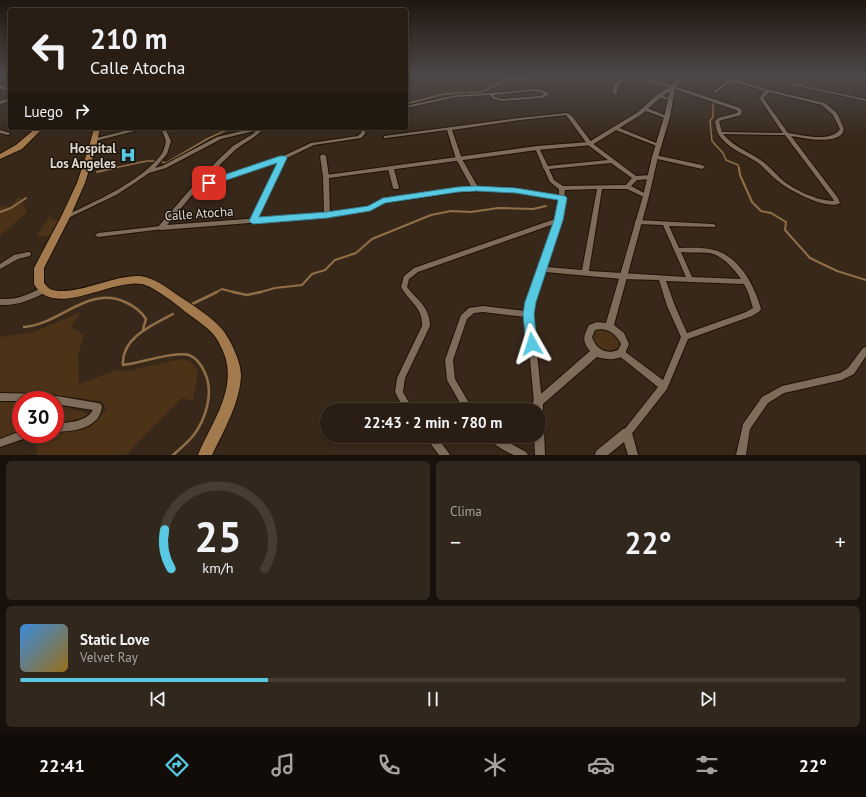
<!DOCTYPE html>
<html lang="es">
<head>
<meta charset="utf-8">
<style>
	:root { --surface:#2a1e14; --page:#32271d; --text:#f1f3f6; --muted:#a5a2a0; --line:#463c34; --accent:#57c9e2 }
	body { margin:0; font-family:"PT Sans",sans-serif; background:var(--page); color:var(--text); height:100vh; display:flex; flex-direction:column; font-size:15px; white-space:nowrap }
	* { box-sizing:border-box; margin:0 }
	p { font-size:13px; color:var(--muted) }
	.icon { flex:none; width:22px; height:22px; fill:none; stroke:currentColor; stroke-width:2; stroke-linecap:round; stroke-linejoin:round }
	.map { position:relative; height:455px; overflow:hidden }
	.details { display:flex; flex-direction:column; gap:6px; padding:6px; background:#17100b; flex:1 }
	.details>* { flex:none }
	.guide { position:absolute; left:8px; top:8px; width:400px; height:122px; border-radius:4px; box-shadow:0 2px 6px #0003,0 0 0 1px var(--line); background:#2a1e14; color:var(--text); overflow:hidden }
	.speed { position:absolute; left:12px; top:391px; display:flex; gap:8px; font-size:20px; font-weight:700; text-align:center }
	.speed>* { display:grid; place-content:center; width:52px; height:52px; border-radius:50%; background:var(--surface); box-shadow:0 2px 6px #0003,0 0 0 1px var(--line); line-height:1 }
	.speed .limit { border:6px solid #d22; background:#fff; color:#111 }
	.pin { position:absolute; display:grid; place-items:center; width:34px; height:34px; color:#fff; margin:-17px; border-radius:8px; box-shadow:0 2px 6px #0006 }
	.me { position:absolute; width:44px; margin:-22px; rotate:354deg; stroke-linejoin:round; filter:drop-shadow(0 0 3px #0008) }
	.turn { display:flex; align-items:center; gap:14px; height:84px; padding:0 16px; font-size:18px }
	.turn .icon { width:52px; height:52px; stroke-width:2.5 }
	.turn b { display:block; font-size:28px; line-height:34px }
	.then { display:flex; align-items:center; height:38px; padding:0 16px; background:#0003; gap:8px; font-size:15px }
	.big { font-size:30px; font-weight:600; line-height:1.1 }
	.details .tile { flex:1; display:flex; flex-direction:column; justify-content:center; gap:6px; min-width:0; padding:0 14px; border-radius:6px; background:var(--page) }
	.details .dial { align-items:center; gap:0 }
	.dial svg { height:104px; overflow:visible; fill:none; stroke:var(--line); stroke-width:7; stroke-linecap:round; text-anchor:middle }
	.dial text { fill:var(--text); stroke:none }
	.song { display:flex; align-items:center; gap:12px }
	.cover { width:48px; height:48px; border-radius:6px; background:linear-gradient(135deg,hsl(210 70% 55%),hsl(40 70% 35%)) }
	.played { height:4px; border-radius:2px; background:linear-gradient(90deg,var(--accent) 30%,var(--line) 30%) }
	.keys { display:flex; justify-content:space-around; direction:ltr }
	.heat { display:flex; justify-content:space-between; align-items:center; font-size:22px; direction:ltr }
	.details .tiles { flex:1; display:grid; gap:6px; grid-template-columns:1fr 1fr }
	.tile:last-child { grid-column:span 2 }
	.trip { position:absolute; left:320px; top:403px; width:226px; height:40px; border-radius:20px; background:var(--surface); box-shadow:0 2px 6px #0003,0 0 0 1px var(--line); font-weight:600; line-height:40px; text-align:center }
	.menu { display:flex; height:64px; justify-content:space-around; align-items:center; background:#110c08; color:var(--muted) }
	.menu .icon { width:28px; height:28px }
	.menu .current { color:var(--accent) }
	.menu b { font-size:18px; color:var(--text) }
	.map>svg:first-child { display:block }
	.green { fill:#4c3217 }
	.lines { fill:none; stroke-linecap:round; stroke-linejoin:round }
	.stream-far2 { stroke:#916f48; stroke-width:1.5 }
	.stream-far1 { stroke:#916f48; stroke-width:2 }
	.stream { stroke:#916f48; stroke-width:2.5 }
	.minor-casing { stroke:#1f1104; stroke-width:2 }
	.tertiary-casing { stroke:#1f1104; stroke-width:2 }
	.primary-casing { stroke:#1f1104; stroke-width:2 }
	.minor { fill:#7e6c5b; fill-rule:evenodd }
	.tertiary { fill:#7e6c5b; fill-rule:evenodd }
	.primary { fill:#a3794e; fill-rule:evenodd }
	.route { fill:#57c9e2; stroke:#398393 }
	.labels { text-anchor:middle; stroke-width:3; stroke-linejoin:round; paint-order:stroke }
	.poi-label { font-size:13px; font-weight:bold; fill:#e0d6cd; stroke:#1a130c; text-anchor:end }
	.street-label { font-size:13px; fill:#e0d6cd; stroke:#1a130c }
</style>
</head>
<body>
<div class="map">
<svg width="866" height="455" viewBox="0 0 866 455">
	<rect width="100%" height="100%" fill="#38281a"/>
	<!-- green -->
	<g class="green">
		<path d="M20,196L27,212L0,236V205L10,207Z"/>
		<path d="M53,211L50,219L52,220L62,219L54,235L38,237L37,235Z"/>
		<path d="M81,312L71,327L84,335L78,355L79,384L117,370L127,371L181,359L190,361L198,371L193,401L182,398L126,455H37L35,435L55,434V433C80,430 90,430 106,409L102,401L53,395L0,393V337L34,332Z"/>
		<path d="M600,329C610,329 623,337 617,348L610,351C599,350 582,335 600,329Z"/>
		<path d="M0,402H21V431L0,438Z"/>
		<path d="M55,405L90,414L74,423L55,425Z"/>
	</g>
	<g class="lines">
		<!-- stream-far2 -->
		<g class="stream-far2">
			<path d="M713,102V117L710,121L712,141L723,153L726,160L738,165L739,169"/>
			<path d="M406,104L444,94L482,92L508,79L518,80L538,76"/>
			<path d="M162,162L166,163L209,138L231,128"/>
			<path d="M109,169L147,161H154"/>
		</g>
		<!-- stream-far1 -->
		<g class="stream-far1">
			<path d="M739,168L740,175L752,202L761,211L771,213L786,222L785,230L810,258L837,271L866,280"/>
			<path d="M97,172L114,168"/>
			<path d="M0,212L11,208L26,198"/>
			<path d="M215,293L222,289L237,293"/>
			<path d="M257,293L275,288L302,285L312,274L325,270L335,260L356,253L372,239L431,215L451,211L471,212L498,208L533,209L546,206"/>
		</g>
		<!-- stream -->
		<g class="stream">
			<path d="M233,292L247,295L261,292"/>
			<path d="M190,305L217,292"/>
			<path d="M173,314C152,325 121,338 123,365C139,363 176,351 189,355C197,358 202,366 205,373C214,393 206,419 193,436C187,443 180,449 173,455"/>
			<path d="M24,327C59,325 88,285 125,302C134,306 141,311 146,319L143,329"/>
		</g>
		<defs>
			<g id="minor">
				<path d="M421,76H425L426,85L423,84Z"/>
				<path d="M626,76H630C623,81 616,84 617,94L614,95C611,85 618,80 626,76Z"/>
				<path d="M630,76H635L674,86L740,108L742,111L741,115L722,120L719,121L722,132L783,133L760,99L761,96L765,91L731,81L716,93H714V91L728,80L720,77L719,76H724L769,90L825,103L837,113L844,129C843,131 843,133 841,135C830,144 804,138 791,136L838,198L840,203C828,211 788,190 778,181C770,175 765,168 757,162C746,155 732,150 723,140C718,135 716,129 715,121L718,118L737,113L738,111L736,110L672,88ZM769,92L822,105L833,115L840,129C831,143 802,135 788,133L764,99V97ZM723,134L785,135L833,199L834,201C817,201 792,189 780,178C774,172 769,166 762,161C749,152 734,147 723,134Z"/>
				<path d="M752,76H757L866,99V101Z"/>
				<path d="M0,85L10,89V92L0,88Z"/>
				<path d="M531,89L541,90L550,94L542,98L502,101L493,99L490,95L456,97L406,108V106L456,95L505,92ZM531,91L539,92L544,94L541,96L502,99L495,97L494,95Z"/>
				<path d="M658,95H660L672,99L670,100L658,97Z"/>
				<path d="M10,98V101L0,104V101Z"/>
				<path d="M643,108H647L669,117L667,118H665L643,110Z"/>
				<path d="M567,113L572,116L592,143L636,176L651,175L654,177L651,179L637,180L631,186L648,195L649,196L646,198L627,189H602L589,271L622,273L686,277L663,225L637,224L634,222L637,220L713,224L715,225L716,226L715,227L669,226L679,248C690,248 702,247 714,250C739,256 755,286 761,309L760,311L752,316L688,339L667,389L630,436L627,437L624,436L623,433L624,430L658,387L618,355L617,353L618,351L621,350L624,351L663,380L681,337L667,306L659,280L622,279L545,272L535,302L533,314L542,402L541,405L538,406L535,405L534,402L526,317L483,312L474,313L467,319L453,360L455,379L473,410H464L447,380L445,360L461,315L469,308L483,306L526,311L527,302L539,271L538,269C544,263 551,234 554,224L418,272L409,279L407,287C417,300 430,307 430,326L405,378L403,392L413,410H404L395,392L397,378L422,326C423,307 409,302 401,287L404,276L414,268L555,219L558,199L516,192L476,191L459,192L384,203L370,210L327,217L324,215L327,213L369,206L383,199L459,188H472L456,159L447,130L386,138H384V136L520,118ZM566,115L588,145L608,160L548,166L539,148L537,147H535V148L543,167L542,168L544,169L550,182L559,189V196L516,188L478,187L462,159L452,130L520,120ZM611,163L632,178L626,185L563,186L554,180L549,169ZM597,189L582,270L547,267C555,242 563,216 565,190ZM681,252C691,253 700,252 710,253C723,256 734,269 741,279L692,277ZM666,281L744,284L748,292L753,308L746,312L687,333L675,306Z"/>
				<path d="M613,127H617L661,145V146H657L613,129Z"/>
				<path d="M136,128H143V129L95,141L93,140V139Z"/>
				<path d="M161,128H165L171,141L167,154L155,168L162,166L217,137L254,128H262V129L221,139L166,168L149,173L136,182L116,195L68,218H64L63,217L64,216C95,202 140,182 161,155C164,151 165,145 166,141Z"/>
				<path d="M362,128H366L365,134L361,138L314,145L285,159L255,222L253,223L250,221L279,161L198,189H194L193,188L194,187L281,157L311,143L358,136L361,133Z"/>
				<path d="M0,130L10,133V134L8,135L0,133Z"/>
				<path d="M323,154L326,156L329,177L326,179L323,177L320,156Z"/>
				<path d="M655,155L702,165L705,167L702,169L653,158L652,157Z"/>
				<path d="M391,167L394,169L399,188L398,189H394L393,188L388,169Z"/>
				<path d="M161,226L164,228L163,229L98,237L95,235L98,233Z"/>
				<path d="M28,252H30L31,254L30,256L18,259L0,269V264L14,255Z"/>
				<path d="M44,287L46,288L47,290L46,292C31,300 17,306 0,305V299C20,300 27,294 44,287Z"/>
				<path d="M866,347V356L854,374L842,380L784,393L768,403L750,429L746,455H736L743,424L762,397L782,386L840,373L848,368L863,348Z"/>
				<path d="M0,393L45,394L98,403L101,404L102,407C101,412 99,418 95,421C85,431 68,431 55,432V424C68,422 85,423 93,410L55,404V400H21V401H0Z"/>
				<path d="M21,431V434H30L29,437L0,447V439Z"/>
				<path d="M426,436H436L448,452L450,455H439L427,439Z"/>
				<path d="M487,436H497L526,452L528,455C523,455 518,455 514,455C507,453 489,442 487,436Z"/>
			</g>
			<g id="tertiary">
				<path d="M681,76H685L675,87L670,117L658,157L649,196L614,325L624,333L629,344L624,356C614,360 608,360 597,357L543,404V410L541,413L539,414V410H533V402L535,399L590,351C582,341 583,337 589,325L597,322L606,323L643,196L652,157L664,117L670,91L661,97L642,114L592,145L537,150L329,178L330,215L327,217L161,230L157,228L193,186L220,158L233,146L253,134L258,128H264C255,139 242,143 232,153C208,175 188,200 167,225L324,213L323,177L326,175L537,146L589,142L638,112L657,95L671,86ZM595,330C606,327 616,333 621,344L618,350C606,355 596,349 592,337Z"/>
				<path d="M539,424L543,425L544,429L545,455H535L534,436H539Z"/>
				<path d="M627,428L631,429L638,455H628L624,442L608,455H595L596,451L623,429Z"/>
			</g>
			<g id="primary">
				<path d="M406,76H418L406,79Z"/>
				<path d="M36,128H43L22,149L0,159V154L16,145Z"/>
				<path d="M94,128H100L96,147L85,183L70,217L44,268V283C46,285 48,288 50,289C72,298 115,274 140,276C157,278 172,292 185,300C197,308 212,318 221,328C230,338 241,362 241,375C240,403 224,430 212,455H198C212,421 241,385 221,347C219,343 217,338 213,334C206,326 196,320 187,313C177,305 155,287 142,284C112,278 53,320 34,284V268L61,217L77,183L89,147Z"/>
			</g>
		</defs>
		<!-- minor casing -->
		<use href="#minor" class="minor-casing"/>
		<!-- tertiary casing -->
		<use href="#tertiary" class="tertiary-casing"/>
		<!-- primary casing -->
		<use href="#primary" class="primary-casing"/>
		<!-- minor -->
		<use href="#minor" class="minor"/>
		<!-- tertiary -->
		<use href="#tertiary" class="tertiary"/>
		<!-- primary -->
		<use href="#primary" class="primary"/>
	</g>
	<!-- sky -->
	<linearGradient id="sky" x2="0" y2="1"><stop stop-color="#1f160e"/><stop offset="0.55" stop-color="#4d4849"/><stop offset="1" stop-color="#4d4849" stop-opacity="0"/></linearGradient>
	<rect width="866" height="139" fill="url(#sky)"/>
	<!-- route -->
	<path class="route" d="M280,156H286L287,158L259,217L327,212L368,206L383,198L458,187L476,186L516,188L565,196L567,198L563,220L536,302L534,314L537,344L536,347L532,348L527,347L526,344L523,314L525,302L554,220L558,200L516,193L476,191L458,192L385,203L370,211L327,218L253,224L249,221L277,163L212,185L209,186L205,183L206,181Z"/>
	<!-- icons -->
	<defs>
		<symbol id="hospital-bare" viewBox="-9 -9 18 18"><path d="M-5-5h3v3.5h4V-5h3V5h-3V1.5h-4V5h-3Z" fill="#57c9e2" stroke="#1a130c" stroke-width="2.5" paint-order="stroke"/></symbol>
	</defs>
	<g fill-rule="evenodd">
		<use href="#hospital-bare" x="117" y="144" width="22" height="22"/>
	</g>
	<g class="labels">
		<!-- poi labels -->
		<g class="poi-label">
			<text x="116" y="153">Hospital<tspan x="116" dy="15">Los Angeles</tspan></text>
		</g>
		<!-- street labels -->
		<g class="street-label">
			<text transform="translate(199 213) rotate(-4)" y="5">Calle Atocha</text>
		</g>
	</g>
</svg>
<div class="speed"><div class="limit">30</div></div>
<div class="pin" style="left:209px;top:183px;background:#d93025"><svg class="icon" aria-label="arrive" viewBox="0 0 24 24"><path d="M6 21V4h12l-3 4 3 4H6"/></svg></div>
<svg class="me" style="left:532px;top:344px" viewBox="-20 -20 40 40"><path d="M0-17L14 15 0 8-14 15z" fill="#57c9e2" stroke="#fff" stroke-width="4"/></svg>
<div class="trip">22:43 · 2 min · 780 m</div>
<div class="guide">
<div class="turn"><svg class="icon" aria-label="left" viewBox="0 0 24 24"><path d="M17 20v-9H6M10 6l-5 5 5 5"/></svg><div><b>210 m</b>Calle Atocha</div></div>
<div class="then">Luego<svg class="icon" aria-label="right" viewBox="0 0 24 24"><path d="M7 20v-9h11M14 6l5 5-5 5"/></svg></div>
</div>
</div>
<section class="details">
<div class="tiles">
<div class="tile dial"><svg viewBox="0 0 100 80">
<path d="M14 69A42 42 0 1 1 86 69"/>
<path d="M14 69A42 42 0 0 1 9 39" stroke="#57c9e2"/>
<text x="50" y="56" font-size="32" font-weight="700">25</text>
<text x="50" y="72" font-size="11">km/h</text>
</svg></div>
<div class="tile"><p>Clima</p>
<div class="heat"><a>−</a><b class="big">22°</b><a>+</a></div>
</div>
<div class="tile">
<div class="song"><i class="cover"></i><div><b>Static Love</b><p>Velvet Ray</p></div></div>
<div class="played"></div>
<div class="keys"><svg class="icon" aria-label="previous" viewBox="0 0 24 24"><path d="M18 5L8 12l10 7zM5 5v14"/></svg><svg class="icon" aria-label="pause" viewBox="0 0 24 24"><path d="M8 5v14M16 5v14"/></svg><svg class="icon" aria-label="next" viewBox="0 0 24 24"><path d="M6 5l10 7-10 7zM19 5v14"/></svg></div>
</div>
</div>
</section>
<nav class="menu">
<b>22:41</b>
<svg class="icon current" aria-label="directions" viewBox="0 0 24 24"><path d="M12 3l9 9-9 9-9-9zM9 14v-3h6M13 9l2 2-2 2"/></svg>
<svg class="icon" aria-label="music" viewBox="0 0 24 24"><path d="M9 18V5l10-2v13"/><circle cx="6" cy="18" r="3"/><circle cx="16" cy="16" r="3"/></svg>
<svg class="icon" aria-label="phone" viewBox="0 0 24 24"><path d="M5 4h4l2 5-3 2q2 4 5 5l2-3 5 2v4C11 20 4 13 5 4z"/></svg>
<svg class="icon" aria-label="climate" viewBox="0 0 24 24"><path d="M12 3v18M4 7l16 10M4 17L20 7"/></svg>
<svg class="icon" aria-label="car" viewBox="0 0 24 24"><path d="M5 17H2v-5l4-1 3-4h7l3 4 3 1v5h-3M9 17h6M6 11h13"/><circle cx="7" cy="17" r="2"/><circle cx="17" cy="17" r="2"/></svg>
<svg class="icon" aria-label="filters" viewBox="0 0 24 24"><path d="M4 7h16M4 17h16"/><circle cx="9" cy="7" r="2"/><circle cx="15" cy="17" r="2"/></svg>
<b>22°</b>
</nav>
</body>
</html>
